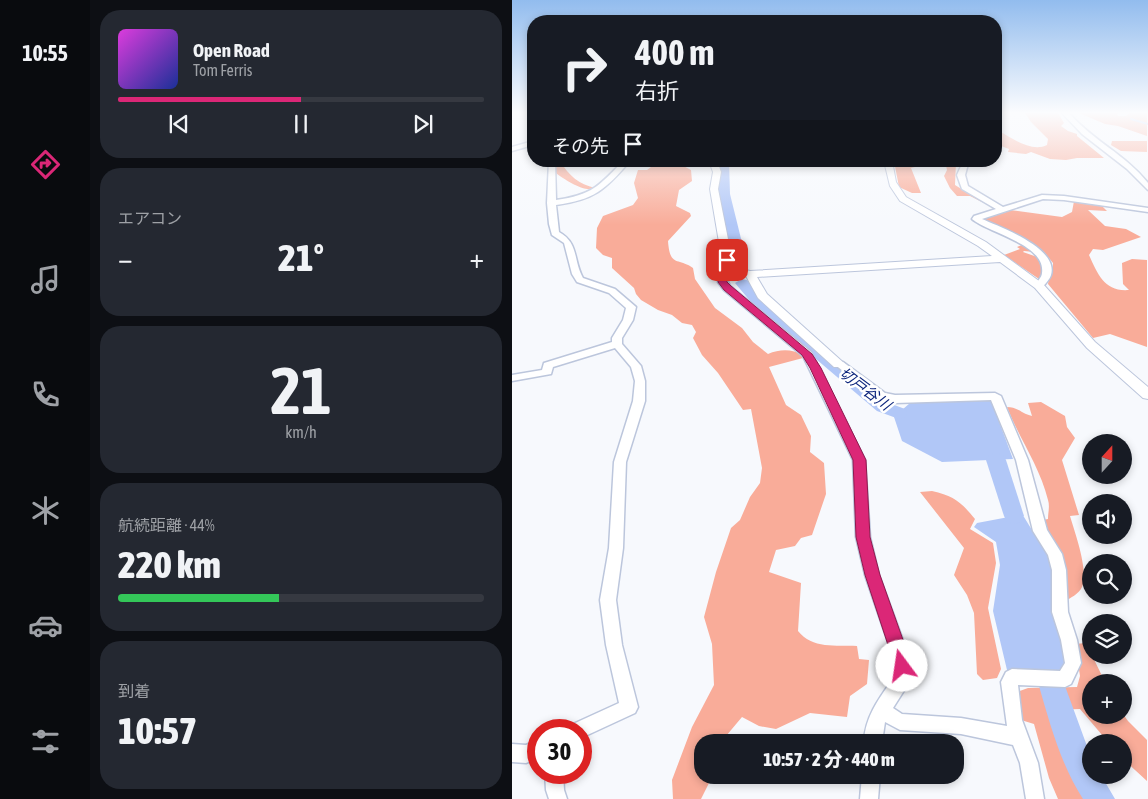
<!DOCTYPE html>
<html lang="ja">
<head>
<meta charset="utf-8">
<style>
	:root { --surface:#171b24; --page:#242831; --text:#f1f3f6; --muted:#9ea1a6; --line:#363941; --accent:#db2777 }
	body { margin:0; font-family:"Asap Condensed","Noto Sans JP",sans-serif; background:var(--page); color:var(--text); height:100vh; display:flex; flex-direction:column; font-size:19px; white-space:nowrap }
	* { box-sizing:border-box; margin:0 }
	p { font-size:16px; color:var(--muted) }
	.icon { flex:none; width:28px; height:28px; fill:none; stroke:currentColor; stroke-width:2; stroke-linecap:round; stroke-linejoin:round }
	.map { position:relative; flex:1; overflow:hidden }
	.side { display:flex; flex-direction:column; gap:10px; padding:10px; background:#0d0f14; width:422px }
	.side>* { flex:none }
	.guide { position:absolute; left:15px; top:15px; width:475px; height:152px; border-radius:20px; box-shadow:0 2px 8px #0003; background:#171b24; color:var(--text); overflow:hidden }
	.needle { width:32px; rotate:21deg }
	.buttons { position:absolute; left:570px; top:434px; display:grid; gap:10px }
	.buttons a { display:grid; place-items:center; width:50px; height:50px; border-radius:50%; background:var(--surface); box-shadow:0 2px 8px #0003; font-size:25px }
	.speed { position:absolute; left:15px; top:719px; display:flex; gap:10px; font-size:25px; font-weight:700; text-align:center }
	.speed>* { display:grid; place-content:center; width:65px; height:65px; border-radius:50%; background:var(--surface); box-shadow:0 2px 8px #0003; line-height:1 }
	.speed .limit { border:8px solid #d22; background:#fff; color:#111 }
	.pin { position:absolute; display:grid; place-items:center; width:42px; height:42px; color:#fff; margin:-21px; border-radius:10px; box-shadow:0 2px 8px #0006 }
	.me { position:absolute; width:55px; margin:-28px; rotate:346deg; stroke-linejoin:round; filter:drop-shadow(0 0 4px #0008) }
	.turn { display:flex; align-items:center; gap:18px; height:105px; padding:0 25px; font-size:22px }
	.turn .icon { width:65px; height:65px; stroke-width:2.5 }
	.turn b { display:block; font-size:35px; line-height:42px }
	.then { display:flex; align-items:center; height:48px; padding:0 25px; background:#0003; gap:10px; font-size:19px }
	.big { font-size:38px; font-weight:800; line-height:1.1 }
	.side .tile { flex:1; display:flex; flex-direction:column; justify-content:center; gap:8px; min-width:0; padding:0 18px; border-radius:20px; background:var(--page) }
	.side .dial { align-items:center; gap:0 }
	.dial b { font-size:65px; line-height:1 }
	.song { display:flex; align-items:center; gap:15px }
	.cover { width:60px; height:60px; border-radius:8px; background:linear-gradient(135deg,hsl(300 70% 55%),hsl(230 70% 35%)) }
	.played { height:5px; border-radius:2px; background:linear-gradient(90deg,var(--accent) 50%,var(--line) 50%) }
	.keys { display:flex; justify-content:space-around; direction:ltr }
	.heat { display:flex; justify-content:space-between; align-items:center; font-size:28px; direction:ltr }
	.charge { height:8px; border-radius:4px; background:linear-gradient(90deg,#34c759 44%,var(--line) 0) }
	.trip { position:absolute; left:182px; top:734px; width:270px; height:50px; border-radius:20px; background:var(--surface); box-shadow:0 2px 8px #0003; font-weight:800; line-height:50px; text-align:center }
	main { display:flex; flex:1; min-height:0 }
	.dock { display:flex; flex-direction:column; width:90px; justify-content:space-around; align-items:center; background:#090b0e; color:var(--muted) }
	.dock .icon { width:35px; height:35px }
	.dock .current { color:var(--accent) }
	.dock b { font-size:22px; color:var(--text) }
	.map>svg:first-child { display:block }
	.forest { fill:#f9ac99 }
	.water { fill:#b1c7f7 }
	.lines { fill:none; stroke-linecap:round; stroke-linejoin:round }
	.stream { stroke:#b1c7f7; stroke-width:2 }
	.river { fill:#b1c7f7; fill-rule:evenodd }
	.minor-casing { stroke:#bcc6dc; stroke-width:3 }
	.tertiary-casing { stroke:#bcc6dc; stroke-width:2 }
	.minor { fill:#fff; fill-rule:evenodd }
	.tertiary { fill:#fff; fill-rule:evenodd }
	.route { fill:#db2777; stroke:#8e194d }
	.labels { text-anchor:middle; stroke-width:5; stroke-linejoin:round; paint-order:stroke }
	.water-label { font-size:15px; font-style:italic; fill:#0c257c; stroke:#fff }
</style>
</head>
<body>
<main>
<nav class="dock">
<b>10:55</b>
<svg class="icon current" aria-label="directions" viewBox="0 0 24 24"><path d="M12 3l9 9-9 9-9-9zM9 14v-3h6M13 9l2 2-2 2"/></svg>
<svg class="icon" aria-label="music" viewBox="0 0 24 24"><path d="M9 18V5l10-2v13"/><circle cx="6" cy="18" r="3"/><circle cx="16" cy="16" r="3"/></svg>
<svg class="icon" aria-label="phone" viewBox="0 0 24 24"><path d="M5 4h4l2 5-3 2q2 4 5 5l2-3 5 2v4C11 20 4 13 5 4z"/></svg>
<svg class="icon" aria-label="climate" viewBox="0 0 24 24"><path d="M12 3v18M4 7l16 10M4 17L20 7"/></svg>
<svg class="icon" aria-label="car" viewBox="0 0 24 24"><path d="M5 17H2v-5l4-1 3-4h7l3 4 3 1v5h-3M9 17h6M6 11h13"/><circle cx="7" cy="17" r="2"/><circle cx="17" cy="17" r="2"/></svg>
<svg class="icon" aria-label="filters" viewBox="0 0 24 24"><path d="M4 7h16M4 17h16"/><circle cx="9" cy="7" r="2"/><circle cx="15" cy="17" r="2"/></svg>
</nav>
<section class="side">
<div class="tile">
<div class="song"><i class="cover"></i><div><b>Open Road</b><p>Tom Ferris</p></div></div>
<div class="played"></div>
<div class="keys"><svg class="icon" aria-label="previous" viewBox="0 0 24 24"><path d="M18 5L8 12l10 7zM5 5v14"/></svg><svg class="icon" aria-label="pause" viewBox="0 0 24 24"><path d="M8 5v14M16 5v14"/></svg><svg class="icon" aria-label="next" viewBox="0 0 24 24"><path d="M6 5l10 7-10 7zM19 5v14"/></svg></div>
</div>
<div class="tile"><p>エアコン</p>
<div class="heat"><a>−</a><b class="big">21°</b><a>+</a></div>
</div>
<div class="tile dial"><b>21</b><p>km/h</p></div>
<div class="tile"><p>航続距離 · 44%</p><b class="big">220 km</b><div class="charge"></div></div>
<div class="tile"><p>到着</p><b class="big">10:57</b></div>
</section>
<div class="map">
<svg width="636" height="799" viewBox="0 0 636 799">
	<rect width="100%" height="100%" fill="#f7f9fd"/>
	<!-- forest -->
	<g class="forest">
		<path d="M513,113H546L552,123L549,126L556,131L565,134V136L592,158H565L554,160L538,159L519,152L514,154L496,152L497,149L484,144V129C498,137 519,153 535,145L536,139L519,122Z"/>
		<path d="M567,113H607L605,114L606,116H614L617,113H635V136L606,126L593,124Z"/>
		<path d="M600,141H635V152L609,151L599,145Z"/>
		<path d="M42,161H48C57,176 67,184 83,188C73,193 53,180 44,173Z"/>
		<path d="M137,161H162L179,170L180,181L167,190L164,206L178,213L179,216L156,241C158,268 166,257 181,268L183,279L203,308L230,328L241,342L256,354C268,349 280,349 291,355V358L257,367L274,405L289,415L299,436L298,452L312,463L314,494L300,535L289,538L283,546L264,550L257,572L289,583L286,631C300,649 324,645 345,646L347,659L357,660L355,684L338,696L335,717L298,713L264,729L247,726L230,717L209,742H191V775H198L197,783L189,799H161L160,780L180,727L202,685L200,644L192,617L204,572L219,528L228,520L238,497L248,483L250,468L239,409L231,410L206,373L190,355L181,338L184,332L180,325L170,323L160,315L146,310L129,300L124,294L122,288L100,268V258L91,255L84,248L85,228L91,216L121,205L126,198L122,183L126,170H135L139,167L136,165Z"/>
		<path d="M382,161H409L411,165L399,168L409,193H400L387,187Z"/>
		<path d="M433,161L444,162L443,185L472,203L458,196H445L438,188L432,176L435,170Z"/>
		<path d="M562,201L589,205L595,211L576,210L593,226L614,229L629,237L591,250L581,249L577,255C586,275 593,292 617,290L611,284L610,263L620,259L635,260V347L598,334L581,338L536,284L537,277L531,276L527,279L492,255L508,249L505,247L512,244L522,252L512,251L511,252L528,258L532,271L541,272V263L532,252L470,220L473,217L498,210L550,217L560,212Z"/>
		<path d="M529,402L553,416L555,427L563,438L550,460L567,515L558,516C563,533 577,571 570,587C567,594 558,598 552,602C554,584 555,568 546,552C541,541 534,532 531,520L536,519C536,513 538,506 536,500C528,467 507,438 495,407C506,407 510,414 520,416L516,403Z"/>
		<path d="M420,491C442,496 449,502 463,519L458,529L481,543L484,563L476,608L489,669L485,678L471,680L465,674L462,613L455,595L442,575L452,548L408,492Z"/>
		<path d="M574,643L593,682H579V715L611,714L616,721L635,740V781L611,759V742H596L568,709L543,710L568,781L580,799H546L537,778L522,724L509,720L505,692L516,688L565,687L568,676L563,644Z"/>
	</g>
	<!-- water -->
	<g class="water">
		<path d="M479,400L501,459L430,462L390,441L382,417L398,403Z"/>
		<path d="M502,516L512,517L539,561L541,608L553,662L546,673L495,670L481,611L488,565L484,542L462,527L465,523Z"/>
	</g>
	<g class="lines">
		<!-- stream -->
		<path class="stream" d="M619,119L636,124"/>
		<!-- river -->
		<g class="river">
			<path d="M207,161H217L218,194L235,263L228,267L221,263L206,194Z"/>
			<path d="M230,279L235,280L254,302L377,403L393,409L396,413L393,417L387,419L365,411L244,308L223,283Z"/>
			<path d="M484,453L491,455L494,460L512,516L509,522L502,524L495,522L492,516L474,460L477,455Z"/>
			<path d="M540,674L549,677L553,686L579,757V775H589L603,799H571C549,765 538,724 527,686L531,677Z"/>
		</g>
		<defs>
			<g id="minor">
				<path d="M550,113H557C580,140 614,155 636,183V190L615,169L570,134Z"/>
				<path d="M21,141V145L0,151V147Z"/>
				<path d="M37,161H43L44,200C80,195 87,186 111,161H118C93,190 82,200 44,205L47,232C67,243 61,260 71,278L103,289L124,307L121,320L110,338V344L129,366L133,381V401L114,462L111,548L104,600L110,645L126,707L123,713L69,738V730H58L61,724L107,703L94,645L88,600L97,548L102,462L121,401L123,381L119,367L103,348L41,367L39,374L0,381V375L30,370L32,363L100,342V338L111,320L114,308L97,293L65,282L60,274L52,243L40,235L37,224L35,203Z"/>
				<path d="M448,161H455L456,164L453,175L456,186L491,207L530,195L552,196L636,208V212L552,200L531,199L470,219C488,227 547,248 539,275C538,279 533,284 530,288H524L522,286C525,282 530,277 530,273C534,244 476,233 460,219L462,216L484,209L450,189L445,175L450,164Z"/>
				<path d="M218,260L222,263L216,268V282L218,286L299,352L353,460L358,537L367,575L396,654L400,678L381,708L390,714L449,718L495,726L489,682L494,672L500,669L548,671L553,663L549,640L540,612V570L536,555L521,531L504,460L479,400L383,403L365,397L322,364L323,362H331L373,393L383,395L483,393L489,396L516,460L535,530L550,554L554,570L556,612L565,640L569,663L559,684L553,687L506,685L510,720L526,763L532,799H514L508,763L501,745L449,734L388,730L373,722L370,742H352C353,716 368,697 383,676L380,654L353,575L344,537L341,460L291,356L212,290L206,282L208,267Z"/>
				<path d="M26,740V758L14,763L0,762V744L14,745Z"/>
				<path d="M33,772H51L52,790L55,799H37L34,790Z"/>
				<path d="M350,775H368L366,799H348Z"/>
			</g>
			<path id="tertiary" d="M197,161H205L209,172L206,189L220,259L230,269L238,271L480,256L466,246L388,201L378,186L372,161H380L384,182L394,197L474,242L531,284L583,342L636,387V399L631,398L575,348L523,288L488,262L245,277L255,294L333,364L332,367H322L246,298L234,276L222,273L210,260L198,189L201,172Z"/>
		</defs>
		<!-- minor casing -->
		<use href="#minor" class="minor-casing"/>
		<!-- tertiary casing -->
		<use href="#tertiary" class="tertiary-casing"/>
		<!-- minor -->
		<use href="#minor" class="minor"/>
		<!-- tertiary -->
		<use href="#tertiary" class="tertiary"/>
	</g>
	<!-- sky -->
	<linearGradient id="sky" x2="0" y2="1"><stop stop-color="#92bcee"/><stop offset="0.5" stop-color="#fbfcfe"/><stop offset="1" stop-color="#fbfcfe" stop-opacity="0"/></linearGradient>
	<rect width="636" height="225" fill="url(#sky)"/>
	<!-- route -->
	<path class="route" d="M215,257L222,263L216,268L215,282L219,286L300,354L309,368L354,460L358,537L368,575L396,654L398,666L395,671L390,674L384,671L379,654L353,575L344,537L341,460L298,368L290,355L212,290L206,282L208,267L212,263L210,260L212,258Z"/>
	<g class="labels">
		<!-- water labels -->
		<g class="water-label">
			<text transform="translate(353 389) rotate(37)" y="5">切戸谷川</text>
		</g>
	</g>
</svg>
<div class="buttons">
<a><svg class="needle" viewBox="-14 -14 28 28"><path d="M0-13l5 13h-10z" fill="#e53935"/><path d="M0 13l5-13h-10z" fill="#9ea1a6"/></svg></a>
<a><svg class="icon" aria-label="sound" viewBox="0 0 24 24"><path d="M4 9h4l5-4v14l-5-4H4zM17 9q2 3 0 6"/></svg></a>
<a><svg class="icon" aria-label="search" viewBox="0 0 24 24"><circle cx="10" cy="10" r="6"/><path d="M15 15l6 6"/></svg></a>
<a><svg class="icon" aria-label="layers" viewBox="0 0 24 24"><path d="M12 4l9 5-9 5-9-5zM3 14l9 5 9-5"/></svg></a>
<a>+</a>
<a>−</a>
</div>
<div class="speed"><div class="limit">30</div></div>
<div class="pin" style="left:215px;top:260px;background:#d93025"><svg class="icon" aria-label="arrive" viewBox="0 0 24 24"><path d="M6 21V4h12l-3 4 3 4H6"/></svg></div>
<svg class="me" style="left:390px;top:666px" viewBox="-20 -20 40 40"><circle r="19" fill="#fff"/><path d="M0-13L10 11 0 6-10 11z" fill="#db2777"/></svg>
<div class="trip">10:57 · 2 分 · 440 m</div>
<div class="guide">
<div class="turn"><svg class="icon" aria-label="right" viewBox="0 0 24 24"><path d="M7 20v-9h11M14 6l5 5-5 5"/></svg><div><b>400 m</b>右折</div></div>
<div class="then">その先<svg class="icon" aria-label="arrive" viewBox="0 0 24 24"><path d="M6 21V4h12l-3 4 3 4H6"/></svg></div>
</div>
</div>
</main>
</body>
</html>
